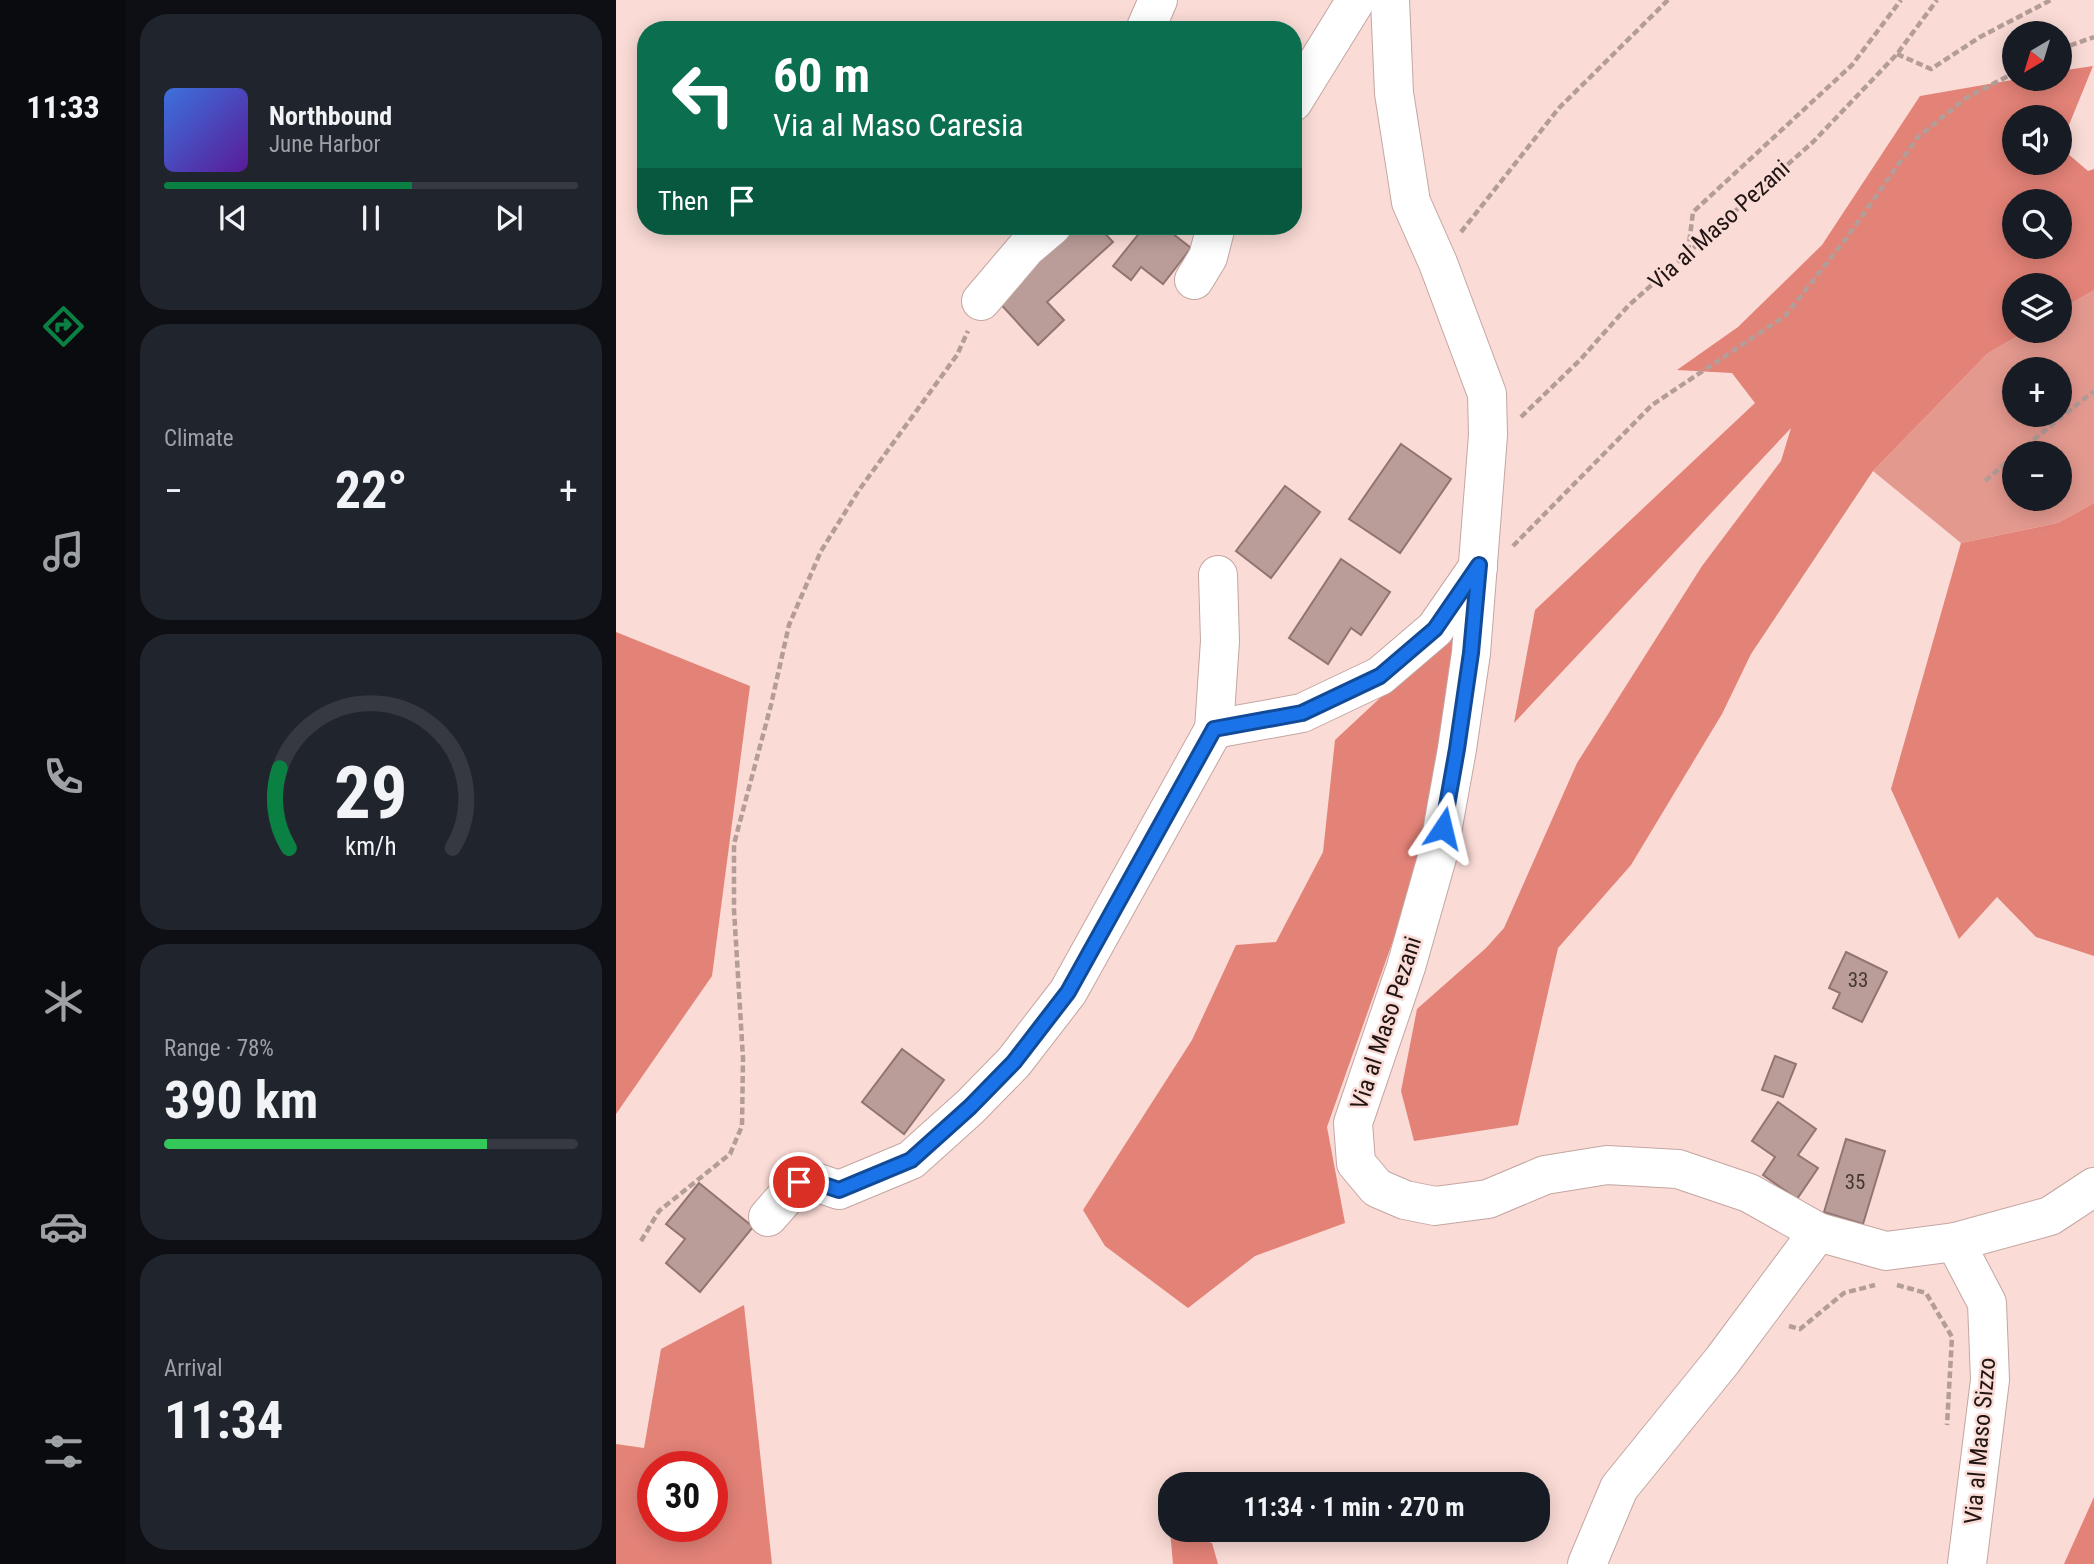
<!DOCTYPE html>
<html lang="en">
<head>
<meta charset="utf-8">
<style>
	:root { --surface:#171b24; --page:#20242c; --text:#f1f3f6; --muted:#9ea1a6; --line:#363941; --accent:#0b8043 }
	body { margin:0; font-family:"Roboto Condensed",sans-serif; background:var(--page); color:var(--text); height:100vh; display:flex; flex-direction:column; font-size:26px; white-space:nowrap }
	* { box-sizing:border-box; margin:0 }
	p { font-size:23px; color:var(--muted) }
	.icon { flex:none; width:38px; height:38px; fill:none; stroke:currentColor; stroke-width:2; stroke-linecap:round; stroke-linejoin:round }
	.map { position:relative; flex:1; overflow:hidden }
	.details { display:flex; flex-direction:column; gap:14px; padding:14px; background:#0d0f14; width:490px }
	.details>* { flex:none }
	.top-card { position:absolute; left:21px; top:21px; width:665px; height:214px; border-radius:28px; box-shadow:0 4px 18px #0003; background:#0b6e4f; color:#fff; overflow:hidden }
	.needle { width:46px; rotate:218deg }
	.fabs { position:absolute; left:1386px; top:21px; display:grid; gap:14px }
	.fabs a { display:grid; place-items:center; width:70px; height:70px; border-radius:50%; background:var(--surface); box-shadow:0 4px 18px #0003; font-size:35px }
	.speed { position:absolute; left:21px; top:1451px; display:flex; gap:14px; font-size:35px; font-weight:700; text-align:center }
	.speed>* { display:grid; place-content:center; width:91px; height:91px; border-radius:50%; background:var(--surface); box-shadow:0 4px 18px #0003; line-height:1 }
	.speed .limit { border:10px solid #d22; background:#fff; color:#111 }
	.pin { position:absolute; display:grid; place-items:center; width:60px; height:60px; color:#fff; margin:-30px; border:4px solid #fff; border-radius:50%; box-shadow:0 2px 7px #0007 }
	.me { position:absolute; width:77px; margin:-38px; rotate:10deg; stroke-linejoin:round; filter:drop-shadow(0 0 5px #0008) }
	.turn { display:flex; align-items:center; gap:24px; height:147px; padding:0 21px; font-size:32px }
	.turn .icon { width:91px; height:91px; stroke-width:2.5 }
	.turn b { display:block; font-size:49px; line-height:60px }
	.then { display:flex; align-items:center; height:66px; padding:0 21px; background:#0003; gap:14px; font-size:26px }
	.big { font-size:52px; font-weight:700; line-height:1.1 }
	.details .widget { flex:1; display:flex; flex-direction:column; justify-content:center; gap:10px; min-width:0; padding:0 24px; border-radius:28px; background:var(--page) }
	.details .dial { align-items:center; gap:0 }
	.dial svg { height:182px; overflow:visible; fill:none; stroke:var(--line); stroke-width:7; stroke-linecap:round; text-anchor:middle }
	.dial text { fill:var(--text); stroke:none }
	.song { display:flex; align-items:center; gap:21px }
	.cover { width:84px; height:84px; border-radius:10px; background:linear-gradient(135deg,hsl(220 70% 55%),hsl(270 70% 35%)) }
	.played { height:7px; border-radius:4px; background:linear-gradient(90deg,var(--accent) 60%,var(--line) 60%) }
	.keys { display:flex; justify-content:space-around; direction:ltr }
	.heat { display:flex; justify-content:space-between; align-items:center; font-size:38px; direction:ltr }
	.charge { height:10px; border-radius:5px; background:linear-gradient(90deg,#34c759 78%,var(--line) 0) }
	.trip { position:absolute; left:542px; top:1472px; width:392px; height:70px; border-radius:28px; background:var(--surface); box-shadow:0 4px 18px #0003; font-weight:700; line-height:70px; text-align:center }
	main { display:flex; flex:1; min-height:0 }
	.tab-bar { display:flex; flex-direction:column; width:126px; justify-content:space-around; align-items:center; background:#090b0e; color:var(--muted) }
	.tab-bar .icon { width:49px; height:49px }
	.tab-bar .active { color:var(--accent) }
	.tab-bar b { font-size:32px; color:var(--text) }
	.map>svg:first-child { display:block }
	.green { fill:#e4998f; fill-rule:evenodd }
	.forest { fill:#e38277; fill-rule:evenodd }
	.building { fill:#ba9d98; stroke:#917571; stroke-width:2 }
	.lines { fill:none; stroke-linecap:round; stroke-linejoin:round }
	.minor-casing { stroke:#c4a6a2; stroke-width:40 }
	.path { stroke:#b49c97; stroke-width:4.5; stroke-dasharray:7 3.5; stroke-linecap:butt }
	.minor { stroke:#fff; stroke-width:38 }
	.route-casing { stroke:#114b97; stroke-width:18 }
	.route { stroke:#1a73e8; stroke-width:12 }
	.labels { text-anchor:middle; stroke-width:5; stroke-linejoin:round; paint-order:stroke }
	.number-label { font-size:21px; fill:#463734 }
	.street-label { font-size:24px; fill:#201513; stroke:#fadbd6 }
</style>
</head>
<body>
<main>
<nav class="tab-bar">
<b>11:33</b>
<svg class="icon active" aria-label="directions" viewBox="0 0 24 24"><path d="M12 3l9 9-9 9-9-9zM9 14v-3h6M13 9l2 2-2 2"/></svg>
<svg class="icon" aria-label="music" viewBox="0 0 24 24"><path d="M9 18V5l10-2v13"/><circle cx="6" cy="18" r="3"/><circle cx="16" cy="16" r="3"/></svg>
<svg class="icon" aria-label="phone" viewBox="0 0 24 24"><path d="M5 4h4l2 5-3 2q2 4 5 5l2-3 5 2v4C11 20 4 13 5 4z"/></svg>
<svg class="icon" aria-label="climate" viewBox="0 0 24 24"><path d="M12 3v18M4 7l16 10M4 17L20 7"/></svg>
<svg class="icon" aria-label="car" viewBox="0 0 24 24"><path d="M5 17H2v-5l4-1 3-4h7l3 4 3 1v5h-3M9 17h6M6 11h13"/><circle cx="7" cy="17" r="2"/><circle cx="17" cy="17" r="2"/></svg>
<svg class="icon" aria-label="filters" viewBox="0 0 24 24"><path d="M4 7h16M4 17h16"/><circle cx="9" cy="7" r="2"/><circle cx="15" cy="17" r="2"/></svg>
</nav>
<section class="details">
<div class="widget">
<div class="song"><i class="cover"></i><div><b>Northbound</b><p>June Harbor</p></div></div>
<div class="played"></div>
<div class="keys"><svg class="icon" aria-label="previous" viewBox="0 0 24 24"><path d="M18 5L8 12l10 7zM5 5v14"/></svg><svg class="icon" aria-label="pause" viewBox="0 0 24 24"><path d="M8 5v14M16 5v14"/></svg><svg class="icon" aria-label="next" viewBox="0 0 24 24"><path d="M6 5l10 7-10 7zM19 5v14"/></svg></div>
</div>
<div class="widget"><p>Climate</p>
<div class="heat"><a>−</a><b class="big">22°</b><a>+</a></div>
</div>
<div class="widget dial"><svg viewBox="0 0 100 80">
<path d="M14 69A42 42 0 1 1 86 69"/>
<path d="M14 69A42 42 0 0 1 10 34" stroke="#0b8043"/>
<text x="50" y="56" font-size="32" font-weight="700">29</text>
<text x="50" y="72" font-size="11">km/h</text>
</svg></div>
<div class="widget"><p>Range · 78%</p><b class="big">390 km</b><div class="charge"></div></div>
<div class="widget"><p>Arrival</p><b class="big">11:34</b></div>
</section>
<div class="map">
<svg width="1478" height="1564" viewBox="0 0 1478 1564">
	<rect width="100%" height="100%" fill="#fadbd6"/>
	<!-- green -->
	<path class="green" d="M1478,290V503L1442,523L1345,543L1257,471L1371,354L1410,331H1444V310ZM1398,369H1444V415H1398ZM1398,453H1444V499H1398Z"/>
	<!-- forest -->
	<g class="forest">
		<path d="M1477,66L1444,147L1472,171L1478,169V290L1444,310V285H1398V331H1410L1371,354L1257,471L1135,654L1106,714L1015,865L942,948L902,1125L798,1141L785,1091L801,1009L870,948L888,928L961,763L1086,566L1165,461L1175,428L898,723L919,610L1139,403L1116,373L1061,370L1122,327L1206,245L1304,96L1402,79H1444V71ZM1398,117H1444V163H1398ZM1398,201H1444V247H1398Z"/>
		<path d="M1478,503V956L1420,937L1381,897L1343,939L1275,789L1345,543L1442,523Z"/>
		<path d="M839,628L809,850L711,1127L729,1223L639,1256L572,1308L489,1246L467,1210L576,1040L620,945L660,942L707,852L719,740Z"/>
		<path d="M0,632L134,686L96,976L0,1114Z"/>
		<path d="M128,1305L156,1564H0V1444L28,1448L45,1349ZM37,1466H96V1526H37Z"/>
		<path d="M1478,1497V1564H1448Z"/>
		<path d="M554,1530L596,1543L602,1564H557Z"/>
	</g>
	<!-- building -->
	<g class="building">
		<path d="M459,226H482L497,242L431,302L448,320L422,345L380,299Z"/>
		<path d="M529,226H547L575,248L547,284L525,267L515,280L497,266Z"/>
		<path d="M785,444L835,479L784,553L733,519Z"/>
		<path d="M669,486L704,512L655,578L620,551Z"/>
		<path d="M725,559L774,592L745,635L735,628L712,664L673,638Z"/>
		<path d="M1230,952L1271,972L1246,1022L1217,1008L1224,993L1213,988Z"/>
		<path d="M286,1049L328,1080L288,1134L246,1102Z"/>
		<path d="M1159,1056L1180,1064L1167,1097L1146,1090Z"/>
		<path d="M1162,1102L1200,1129L1182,1155L1202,1168L1181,1199L1147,1175L1159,1157L1136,1141Z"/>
		<path d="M1230,1139L1269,1151L1247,1224L1208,1212Z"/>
		<path d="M83,1183L137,1227L84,1292L50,1263L69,1239L50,1224Z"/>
	</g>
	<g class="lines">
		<defs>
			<g id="minor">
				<path d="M774,0L778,93L795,202L822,263L871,394L872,435L855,653L841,749L822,854L790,967L737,1123L740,1163L761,1188L789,1200L819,1206L872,1199L929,1175L991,1165L1062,1169L1133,1193L1202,1232L1270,1251L1339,1242L1434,1216L1478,1187"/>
				<path d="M529,30L542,0"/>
				<path d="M677,102L740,0"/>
				<path d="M578,280L592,257L600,226"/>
				<path d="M365,301L410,248L436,226"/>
				<path d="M602,575L604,641L598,729L686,713L764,676L819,629L862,567"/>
				<path d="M152,1217L183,1182L196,1181L223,1190L295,1160L354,1107L398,1062L452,992L598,729"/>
				<path d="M1339,1242L1371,1303L1374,1380L1351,1564"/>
				<path d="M971,1564L1003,1488L1106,1361L1202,1232"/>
			</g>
		</defs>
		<!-- minor casing -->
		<use href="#minor" class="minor-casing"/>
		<!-- path -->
		<g class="path">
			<path d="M1444,49L1478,37"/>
			<path d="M1281,54L1315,69L1364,37L1435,0"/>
			<path d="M845,232L943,108L1052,0"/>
			<path d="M1072,252L1077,212L1236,65L1285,0"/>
			<path d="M905,417L964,360L1012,306L1197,142L1281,54L1321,0"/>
			<path d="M1401,453L1478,391"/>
			<path d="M1369,481L1398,456"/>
			<path d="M897,546L1036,405L1169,316L1232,236L1301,138L1350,98L1398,73"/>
			<path d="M25,1241L43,1211L114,1154L126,1126L127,1058L118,910V844L155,705L173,625L205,551L243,490L341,355L352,331"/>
			<path d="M1281,1285L1310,1293L1336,1337L1331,1425"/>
			<path d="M1173,1326L1184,1329L1228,1293L1259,1285"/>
		</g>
		<!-- minor -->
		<use href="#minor" class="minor"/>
	</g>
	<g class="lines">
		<defs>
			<path id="route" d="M183,1182L196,1181L223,1190L295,1160L354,1107L398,1062L452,992L598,729L686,713L764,676L819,629L863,565L855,653L841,749L827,828"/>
		</defs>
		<!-- route casing -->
		<use href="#route" class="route-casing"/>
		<!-- route -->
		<use href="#route" class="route"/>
	</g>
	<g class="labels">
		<!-- number labels -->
		<g class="number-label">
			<text x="1242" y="987">33</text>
			<text x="1239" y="1189">35</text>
		</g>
		<!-- street labels -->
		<g class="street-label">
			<text transform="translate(1103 225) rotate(-42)" y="8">Via al Maso Pezani</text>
			<text transform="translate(770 1023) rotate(-72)" y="8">Via al Maso Pezani</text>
			<text transform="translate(1364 1441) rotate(-85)" y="8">Via al Maso Sizzo</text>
		</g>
	</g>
</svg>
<div class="fabs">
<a><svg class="needle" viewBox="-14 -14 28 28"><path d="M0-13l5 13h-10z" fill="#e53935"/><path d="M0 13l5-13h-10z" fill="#9ea1a6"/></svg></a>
<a><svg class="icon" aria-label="sound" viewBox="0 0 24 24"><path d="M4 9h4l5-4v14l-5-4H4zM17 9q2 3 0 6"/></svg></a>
<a><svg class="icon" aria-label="search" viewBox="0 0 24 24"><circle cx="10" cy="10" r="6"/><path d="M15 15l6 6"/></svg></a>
<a><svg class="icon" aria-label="layers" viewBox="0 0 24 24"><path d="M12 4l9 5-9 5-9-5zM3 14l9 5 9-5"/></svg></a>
<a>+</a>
<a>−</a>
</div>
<div class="speed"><div class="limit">30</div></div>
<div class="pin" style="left:183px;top:1182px;background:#d93025"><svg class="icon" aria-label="arrive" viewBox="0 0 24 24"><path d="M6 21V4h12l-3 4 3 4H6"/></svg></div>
<svg class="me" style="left:827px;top:828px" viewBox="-20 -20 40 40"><path d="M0-17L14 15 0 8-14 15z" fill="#1a73e8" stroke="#fff" stroke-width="4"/></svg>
<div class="trip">11:34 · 1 min · 270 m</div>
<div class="top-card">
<div class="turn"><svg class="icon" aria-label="left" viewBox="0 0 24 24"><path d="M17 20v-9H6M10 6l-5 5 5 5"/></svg><div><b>60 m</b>Via al Maso Caresia</div></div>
<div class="then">Then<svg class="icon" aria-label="arrive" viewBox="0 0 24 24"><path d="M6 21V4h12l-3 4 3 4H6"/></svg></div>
</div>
</div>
</main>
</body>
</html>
